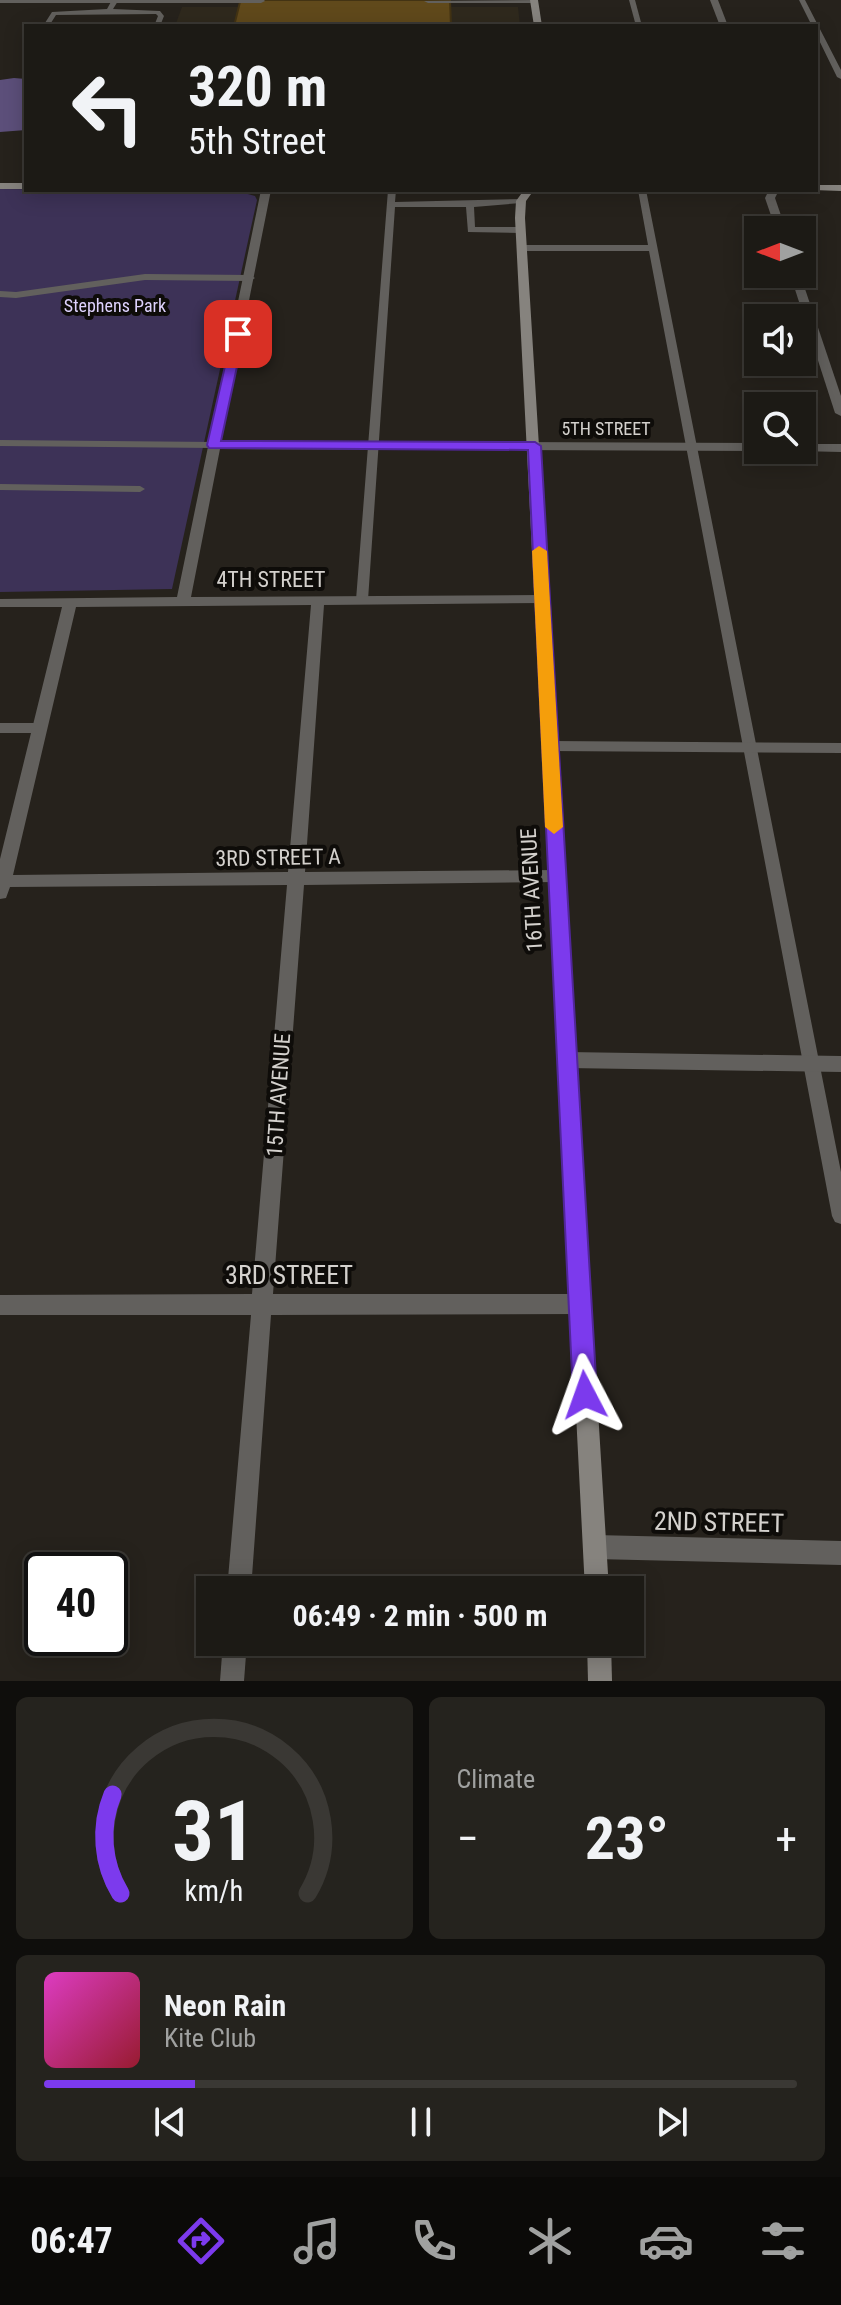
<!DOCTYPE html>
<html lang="en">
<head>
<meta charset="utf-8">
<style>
	:root { --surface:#1c1a15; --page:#25231e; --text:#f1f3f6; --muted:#a0a1a0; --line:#3a3834; --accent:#7c3aed }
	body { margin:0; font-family:"Roboto Condensed",sans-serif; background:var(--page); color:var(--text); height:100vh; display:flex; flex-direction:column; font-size:30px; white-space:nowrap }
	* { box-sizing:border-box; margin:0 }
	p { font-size:26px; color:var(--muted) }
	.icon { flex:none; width:44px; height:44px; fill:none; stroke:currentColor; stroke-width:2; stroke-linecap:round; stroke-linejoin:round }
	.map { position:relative; height:1681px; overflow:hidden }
	.drawer { display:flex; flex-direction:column; gap:16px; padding:16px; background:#0f0e0c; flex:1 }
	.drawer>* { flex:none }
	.banner { position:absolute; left:24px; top:24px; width:794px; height:168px; border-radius:0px; box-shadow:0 4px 20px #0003,0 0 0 2px var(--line); background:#1c1a15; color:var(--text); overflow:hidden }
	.needle { width:52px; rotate:270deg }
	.buttons { position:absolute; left:744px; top:216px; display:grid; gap:16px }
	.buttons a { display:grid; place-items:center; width:72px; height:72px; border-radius:0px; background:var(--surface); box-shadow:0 4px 20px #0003,0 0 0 2px var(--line); font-size:40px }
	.speed { position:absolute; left:24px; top:1552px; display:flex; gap:16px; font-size:40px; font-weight:700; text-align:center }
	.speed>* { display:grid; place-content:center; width:104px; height:104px; border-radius:50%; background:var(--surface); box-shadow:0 4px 20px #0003,0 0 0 2px var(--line); line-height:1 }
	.speed .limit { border:4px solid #111; border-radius:12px; background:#fff; color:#111 }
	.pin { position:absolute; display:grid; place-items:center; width:68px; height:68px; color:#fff; margin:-34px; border-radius:16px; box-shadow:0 4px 12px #0006 }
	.me { position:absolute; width:88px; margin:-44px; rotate:356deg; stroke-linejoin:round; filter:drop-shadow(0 0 6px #0008) }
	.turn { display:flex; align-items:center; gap:28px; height:168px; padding:0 32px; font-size:36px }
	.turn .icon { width:104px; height:104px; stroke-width:2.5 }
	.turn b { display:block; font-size:56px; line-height:68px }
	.big { font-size:60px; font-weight:700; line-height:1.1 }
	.drawer .tile { flex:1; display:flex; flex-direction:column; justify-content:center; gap:12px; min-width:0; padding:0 28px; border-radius:12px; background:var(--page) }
	.drawer .dial { align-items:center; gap:0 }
	.dial svg { height:208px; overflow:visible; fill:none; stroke:var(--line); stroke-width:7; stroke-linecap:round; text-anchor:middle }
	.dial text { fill:var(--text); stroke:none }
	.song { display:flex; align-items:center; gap:24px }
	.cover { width:96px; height:96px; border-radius:12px; background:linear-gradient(135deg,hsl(310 70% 55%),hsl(350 70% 35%)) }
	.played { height:8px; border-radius:4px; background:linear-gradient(90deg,var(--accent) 20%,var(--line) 20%) }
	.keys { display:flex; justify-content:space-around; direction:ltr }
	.heat { display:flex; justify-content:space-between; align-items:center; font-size:44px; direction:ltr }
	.drawer .tiles { flex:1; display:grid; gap:16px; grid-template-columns:1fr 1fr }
	.tile:last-child { grid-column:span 2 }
	.trip { position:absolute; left:196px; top:1576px; width:448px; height:80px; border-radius:0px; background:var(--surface); box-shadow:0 4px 20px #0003,0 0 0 2px var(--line); font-weight:700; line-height:80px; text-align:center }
	.tab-bar { display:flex; height:128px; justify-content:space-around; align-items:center; background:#0b0a08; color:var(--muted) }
	.tab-bar .icon { width:56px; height:56px }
	.tab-bar .active { color:var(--accent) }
	.tab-bar b { font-size:36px; color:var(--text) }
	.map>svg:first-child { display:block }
	.built { fill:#2f291d }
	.green { fill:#3d3257 }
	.forest { fill:#5c4f7a }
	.building { fill:#60491b; stroke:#433313; stroke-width:2 }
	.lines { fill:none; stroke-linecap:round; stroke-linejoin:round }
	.lane { fill:#62605d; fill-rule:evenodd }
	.street { fill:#62605d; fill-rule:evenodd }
	.secondary { fill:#86837e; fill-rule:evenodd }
	.route { fill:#7c3aed; stroke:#51269a; stroke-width:2 }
	.slow { fill:#f59e0b }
	.labels { text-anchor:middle; stroke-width:8; stroke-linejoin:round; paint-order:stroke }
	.far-park-label { font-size:18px; fill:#ded2fd; stroke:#0e0c09 }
	.far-street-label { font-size:18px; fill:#d4d1cd; stroke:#0e0c09 }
	.street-label { font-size:22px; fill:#d4d1cd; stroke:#0e0c09 }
	.near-street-label { font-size:26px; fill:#d4d1cd; stroke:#0e0c09 }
</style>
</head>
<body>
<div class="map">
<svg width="841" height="1681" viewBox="0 0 841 1681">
	<rect width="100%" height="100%" fill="#26221c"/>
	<!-- built -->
	<path class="built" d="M182,7H518L520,26H175Z"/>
	<!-- green -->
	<path class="green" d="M0,189L237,191L255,196L257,200L172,589L0,592Z"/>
	<!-- forest -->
	<path class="forest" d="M14,78L26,79V130L0,132V80Z"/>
	<!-- building -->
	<path class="building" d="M242,0H450L451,26H234L240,2Z"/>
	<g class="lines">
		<!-- lane -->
		<g class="lane">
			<path d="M112,0L118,1L113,9L160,11L164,16L160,26H154L158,16L156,14L56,15L49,26H43L52,12L107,9Z"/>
			<path d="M629,0H635L642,26H636Z"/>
			<path d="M799,0H805L841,70V79L837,77L816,34V26H812Z"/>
			<path d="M388,190H396L395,202L524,199V203H521L474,207L475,227H521L525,230L521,233L468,232L466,207H395L368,600L362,604L356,600Z"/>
			<path d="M638,190H646L841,1172V1224L835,1222L832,1216L649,251H522L518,248L522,245H648Z"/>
			<path d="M145,274L250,275L255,278L250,281L145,280L16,298L0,297V291L16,292Z"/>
			<path d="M0,440L214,442L219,445L214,448L0,446Z"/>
			<path d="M0,484L140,486L145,489L140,492L0,490Z"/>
			<path d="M0,723H40L47,728L40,733H0Z"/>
		</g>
		<!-- street -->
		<g class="street">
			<path d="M0,0H264L265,1L261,3H0Z"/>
			<path d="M537,0L534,3H428L424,1Z"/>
			<path d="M710,0H718L728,26H720Z"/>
			<path d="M261,190H271L221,441L758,443V450H760L758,451L220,449L191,597L542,595L549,599L542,603L324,605L305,872L556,870L562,872L564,876L562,880L556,882L304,885L273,1294H579L586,1297L589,1304L586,1311L579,1314L271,1315L251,1590H227L251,1315H0V1295L252,1294L287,885L10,887L6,898L0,899V859L62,607H0V599L177,597ZM311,605L288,872L13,875L76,607Z"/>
			<path d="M769,190H779L775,198L786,230H776L765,198Z"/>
			<path d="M790,274H800L841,396V416L835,413Z"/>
			<path d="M802,444H841V452L798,451L802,450Z"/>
			<path d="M550,741L841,743V753L550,751L542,746Z"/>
			<path d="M567,1052L841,1056V1072L567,1068L561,1066L558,1060L561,1054Z"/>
			<path d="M595,1535L841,1541V1565L595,1559L587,1555L583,1547L587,1539Z"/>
			<path d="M223,1642H247L244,1681H220Z"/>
		</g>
		<!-- secondary -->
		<g class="secondary">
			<path d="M530,0H538L542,26H534Z"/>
			<rect x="0" y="183" width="26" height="6"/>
			<path d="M816,185H841V191L813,190H816Z"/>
			<path d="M524,190H534L526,201L525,218L609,1590H585L515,218L516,201Z"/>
			<path d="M587,1642H611L612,1681H588Z"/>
		</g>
	</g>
	<!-- route -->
	<path class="route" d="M233,331L244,334L221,441L535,442L541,446L597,1395L594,1404L585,1407L576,1404L573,1395L528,450L209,448L207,445Z"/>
	<!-- slow -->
	<path class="slow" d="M539,546L547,551L563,827L554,834L545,827L532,551Z"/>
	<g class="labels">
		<!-- far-park labels -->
		<g class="far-park-label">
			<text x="115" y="312">Stephens Park</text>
		</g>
		<!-- far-street labels -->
		<g class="far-street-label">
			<text x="606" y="435">5TH STREET</text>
		</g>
		<!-- street labels -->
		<g class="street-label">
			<text x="271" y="587">4TH STREET</text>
			<text transform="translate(278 857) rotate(-1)" y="8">3RD STREET A</text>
			<text transform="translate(531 890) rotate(-93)" y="8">16TH AVENUE</text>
			<text transform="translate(278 1095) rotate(-86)" y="8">15TH AVENUE</text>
		</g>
		<!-- near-street labels -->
		<g class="near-street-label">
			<text x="289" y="1284">3RD STREET</text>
			<text transform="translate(719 1522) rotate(1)" y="9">2ND STREET</text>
		</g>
	</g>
</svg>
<div class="buttons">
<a><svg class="needle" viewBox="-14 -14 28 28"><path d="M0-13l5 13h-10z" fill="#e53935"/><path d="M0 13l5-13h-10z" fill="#a0a1a0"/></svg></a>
<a><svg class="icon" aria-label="sound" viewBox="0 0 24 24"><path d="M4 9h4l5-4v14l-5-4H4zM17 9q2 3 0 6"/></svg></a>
<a><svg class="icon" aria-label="search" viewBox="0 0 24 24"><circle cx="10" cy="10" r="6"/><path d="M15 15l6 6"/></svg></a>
</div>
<div class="speed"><div class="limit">40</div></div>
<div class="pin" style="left:238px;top:334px;background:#d93025"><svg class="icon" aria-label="arrive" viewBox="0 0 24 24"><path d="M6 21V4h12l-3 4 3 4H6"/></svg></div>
<svg class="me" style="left:585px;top:1395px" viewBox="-20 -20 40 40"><path d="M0-17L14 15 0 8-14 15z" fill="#7c3aed" stroke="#fff" stroke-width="4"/></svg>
<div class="trip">06:49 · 2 min · 500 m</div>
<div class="banner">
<div class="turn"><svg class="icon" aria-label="left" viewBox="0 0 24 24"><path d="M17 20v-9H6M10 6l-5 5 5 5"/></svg><div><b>320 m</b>5th Street</div></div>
</div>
</div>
<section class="drawer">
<div class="tiles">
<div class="tile dial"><svg viewBox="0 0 100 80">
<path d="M14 69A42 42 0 1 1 86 69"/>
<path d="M14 69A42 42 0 0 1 11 31" stroke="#7c3aed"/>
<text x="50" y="56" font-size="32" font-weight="700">31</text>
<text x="50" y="72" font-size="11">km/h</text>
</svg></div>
<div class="tile"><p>Climate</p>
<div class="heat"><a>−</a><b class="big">23°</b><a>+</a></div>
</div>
<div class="tile">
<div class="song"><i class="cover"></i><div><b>Neon Rain</b><p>Kite Club</p></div></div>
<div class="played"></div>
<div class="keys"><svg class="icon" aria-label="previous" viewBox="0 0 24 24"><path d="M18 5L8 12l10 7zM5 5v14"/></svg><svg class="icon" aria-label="pause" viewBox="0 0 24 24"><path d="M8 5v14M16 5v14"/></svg><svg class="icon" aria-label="next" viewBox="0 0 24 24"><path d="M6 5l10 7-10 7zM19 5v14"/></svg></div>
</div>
</div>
</section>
<nav class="tab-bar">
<b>06:47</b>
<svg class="icon active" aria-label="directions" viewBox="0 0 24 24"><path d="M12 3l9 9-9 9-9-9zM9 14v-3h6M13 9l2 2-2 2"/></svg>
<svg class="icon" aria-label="music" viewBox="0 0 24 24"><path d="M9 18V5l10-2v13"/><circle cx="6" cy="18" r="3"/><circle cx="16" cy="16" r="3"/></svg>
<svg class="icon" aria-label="phone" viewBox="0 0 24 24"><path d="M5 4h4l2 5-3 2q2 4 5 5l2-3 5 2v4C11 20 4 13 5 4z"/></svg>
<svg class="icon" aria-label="climate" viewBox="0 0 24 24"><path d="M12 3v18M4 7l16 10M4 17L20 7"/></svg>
<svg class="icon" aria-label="car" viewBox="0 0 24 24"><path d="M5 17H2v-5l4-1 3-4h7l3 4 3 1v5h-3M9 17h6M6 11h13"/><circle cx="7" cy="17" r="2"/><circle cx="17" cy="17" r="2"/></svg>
<svg class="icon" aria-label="filters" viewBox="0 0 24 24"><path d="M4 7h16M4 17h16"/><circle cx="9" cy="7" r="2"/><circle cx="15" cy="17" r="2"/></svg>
</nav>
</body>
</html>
